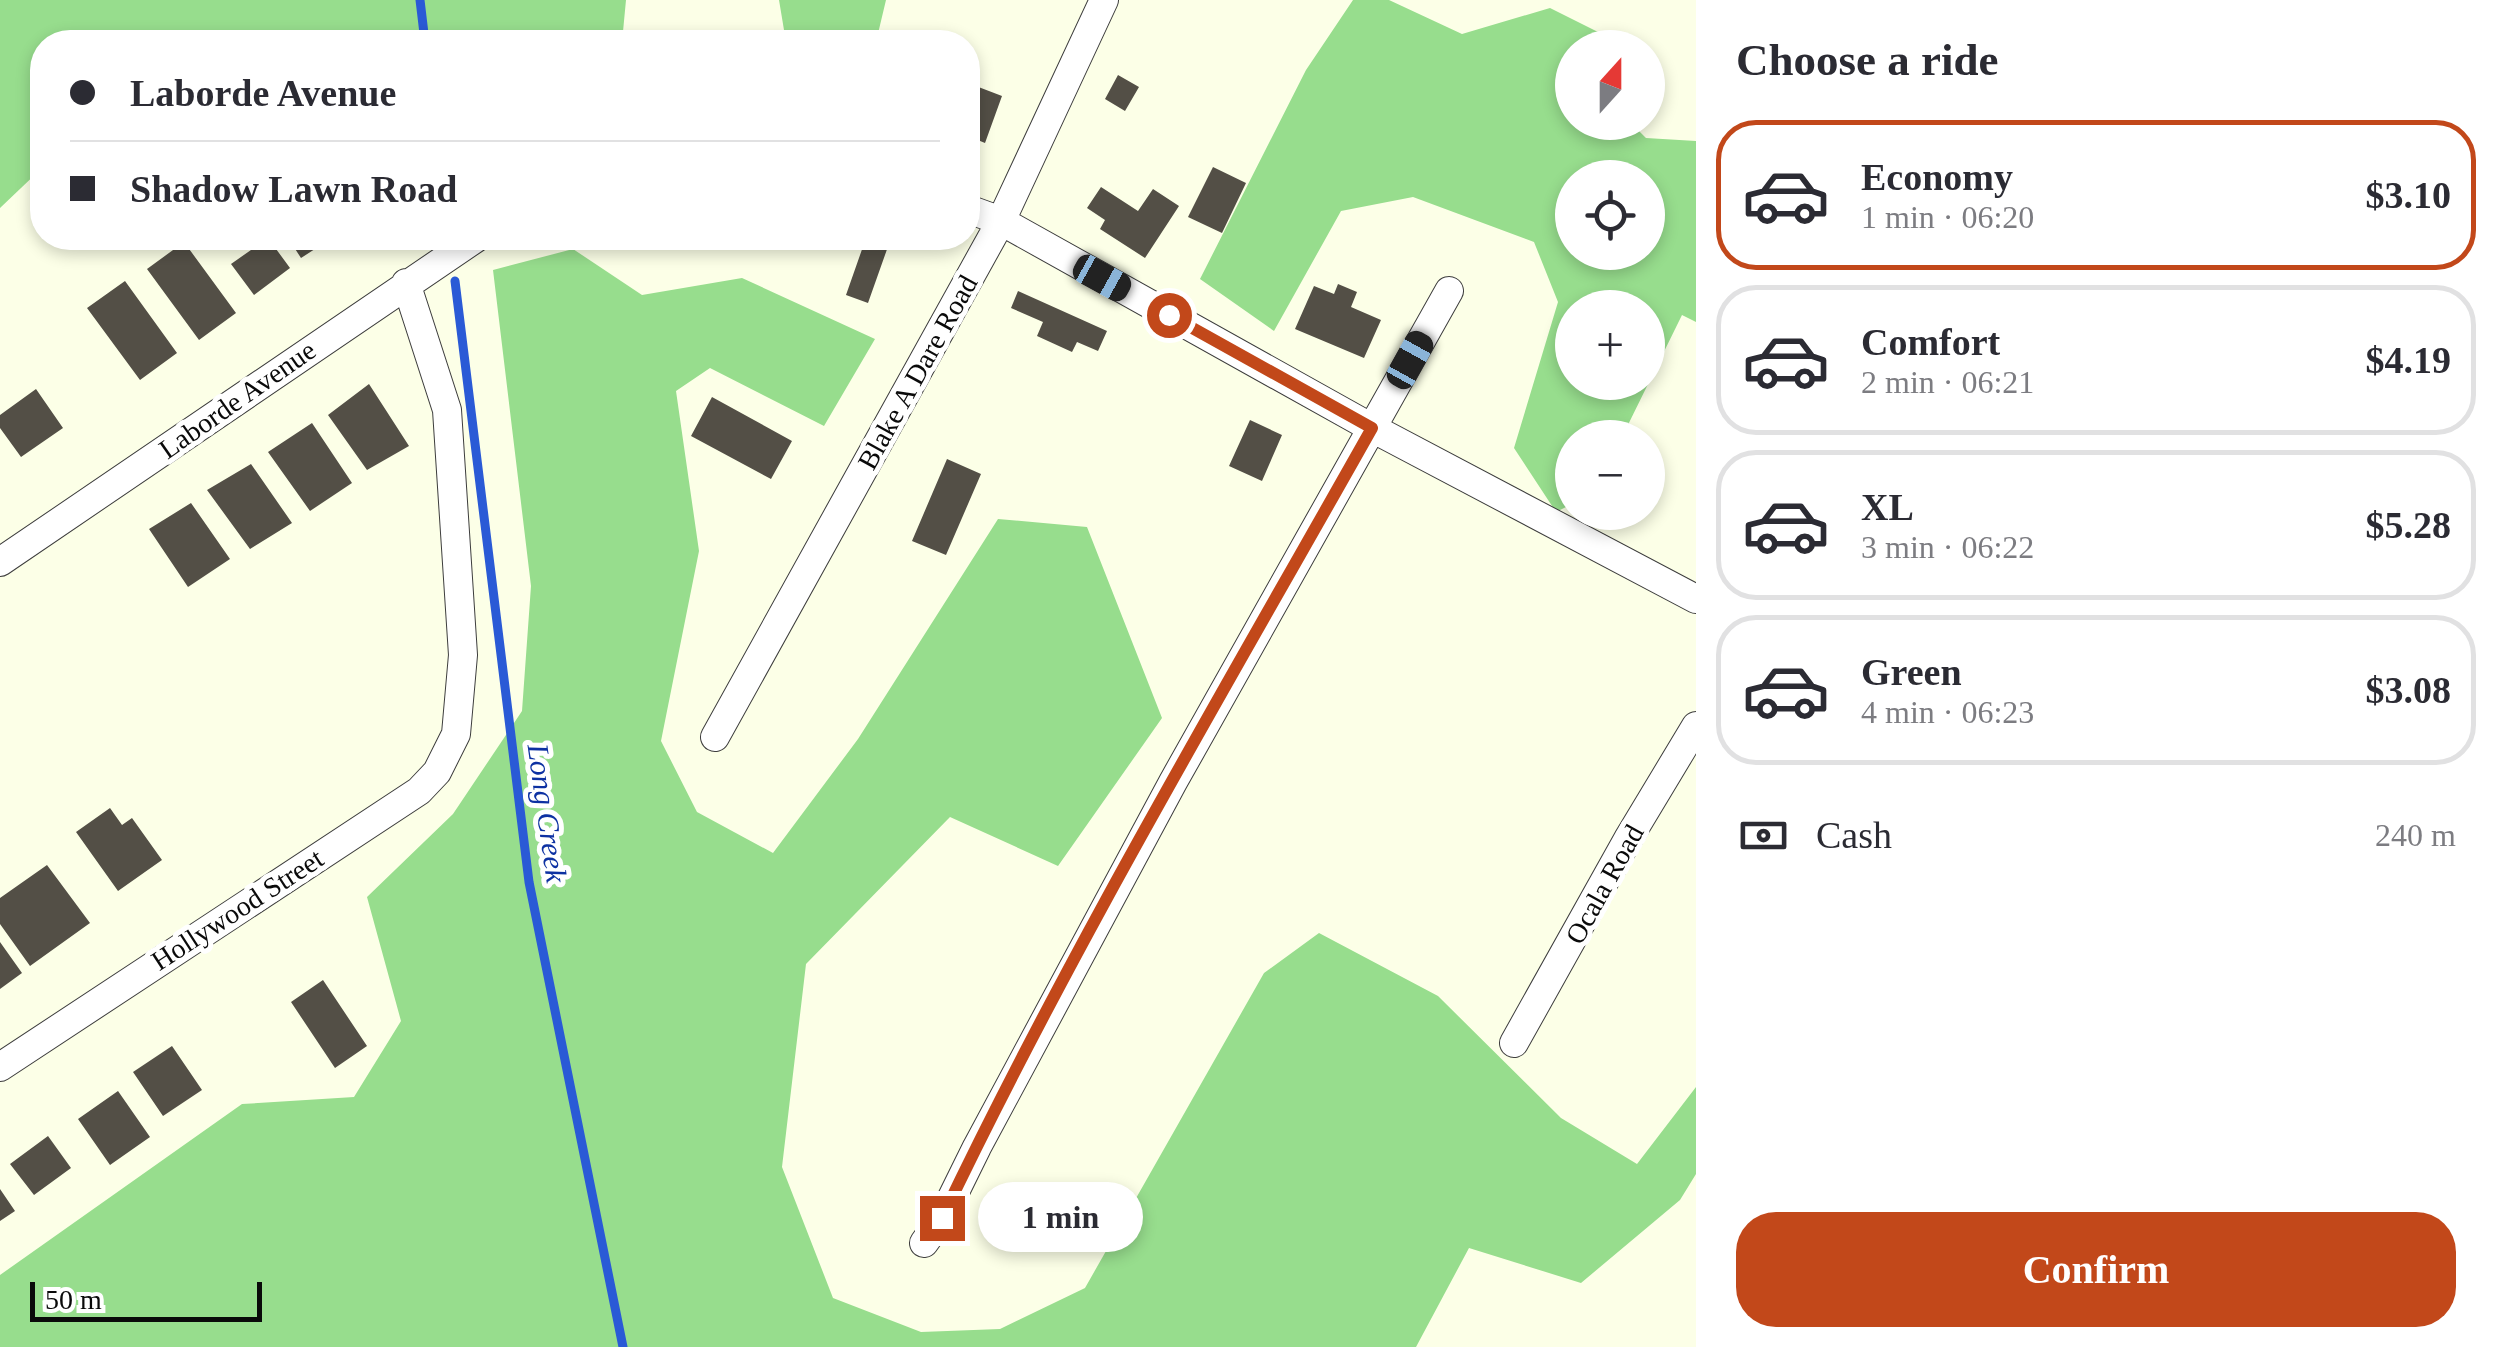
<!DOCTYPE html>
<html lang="en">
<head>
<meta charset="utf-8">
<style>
	:root { --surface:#fff; --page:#f7f7f7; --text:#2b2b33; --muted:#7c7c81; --line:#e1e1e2; --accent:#c2481a }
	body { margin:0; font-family:"Times New Roman",serif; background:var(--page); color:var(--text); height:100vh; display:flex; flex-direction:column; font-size:38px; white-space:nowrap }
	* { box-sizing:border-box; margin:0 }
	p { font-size:32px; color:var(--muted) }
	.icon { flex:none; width:55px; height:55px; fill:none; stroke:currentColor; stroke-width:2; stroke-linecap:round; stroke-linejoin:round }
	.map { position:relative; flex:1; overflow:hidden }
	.side { display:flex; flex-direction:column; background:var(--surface); width:800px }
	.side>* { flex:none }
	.banner { position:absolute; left:30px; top:30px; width:950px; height:220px; border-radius:40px; box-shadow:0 5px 15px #0003; display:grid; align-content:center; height:220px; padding:0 40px; background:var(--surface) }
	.needle { width:65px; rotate:21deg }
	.tools { position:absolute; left:1555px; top:30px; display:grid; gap:20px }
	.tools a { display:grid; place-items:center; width:110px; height:110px; border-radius:50%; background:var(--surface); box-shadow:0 5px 15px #0003; font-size:50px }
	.scale { position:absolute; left:30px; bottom:25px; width:232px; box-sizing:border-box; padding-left:10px; border:5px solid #0a0a0a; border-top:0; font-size:28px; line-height:35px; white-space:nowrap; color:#0a0a0a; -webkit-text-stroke:8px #fff; paint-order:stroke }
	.end { position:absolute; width:45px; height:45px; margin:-22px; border:12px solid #c2481a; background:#fff; box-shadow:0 0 0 5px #fff }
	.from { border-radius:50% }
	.bubble { position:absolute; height:70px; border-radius:35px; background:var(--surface); box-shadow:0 5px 15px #0003; font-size:32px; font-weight:700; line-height:70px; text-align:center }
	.car { position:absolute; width:30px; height:60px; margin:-30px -15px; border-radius:12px; box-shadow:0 0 8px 2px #0007; background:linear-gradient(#222 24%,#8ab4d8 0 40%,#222 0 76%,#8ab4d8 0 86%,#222 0) }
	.banner b { display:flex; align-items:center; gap:35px; height:95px; font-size:38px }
	.banner b+b { border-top:2px solid var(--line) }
	.banner i { width:25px; height:25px; background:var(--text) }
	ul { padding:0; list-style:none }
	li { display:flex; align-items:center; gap:30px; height:150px; margin:0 20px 15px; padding:0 20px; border:5px solid var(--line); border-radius:40px }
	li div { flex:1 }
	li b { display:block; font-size:38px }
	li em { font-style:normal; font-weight:700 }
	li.selected { border-color:var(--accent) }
	li>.icon { width:90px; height:90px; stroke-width:1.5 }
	h2 { padding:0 40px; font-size:45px; line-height:120px }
	.pay { display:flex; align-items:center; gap:25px; height:110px; padding:0 40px; font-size:38px }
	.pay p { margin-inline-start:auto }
	.button { display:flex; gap:20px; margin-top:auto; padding:20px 40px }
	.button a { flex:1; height:115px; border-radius:40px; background:var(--accent); color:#fff; font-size:40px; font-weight:700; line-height:115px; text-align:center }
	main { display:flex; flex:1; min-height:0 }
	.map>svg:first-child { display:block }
	.forest { fill:#97dd8d; fill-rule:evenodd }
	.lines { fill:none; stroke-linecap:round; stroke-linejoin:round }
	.stream { stroke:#2a5ad6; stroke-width:9 }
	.building { fill:#534f46 }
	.minor-casing { stroke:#3d3d3d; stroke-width:30 }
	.minor { stroke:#fff; stroke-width:28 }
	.route { stroke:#c2481a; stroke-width:12 }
	.labels { text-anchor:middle; stroke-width:10; stroke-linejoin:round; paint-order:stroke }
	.street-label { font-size:28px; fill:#0a0a0a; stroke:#fff }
	.water-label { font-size:30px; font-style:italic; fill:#0d31a2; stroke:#fff }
</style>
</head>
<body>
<main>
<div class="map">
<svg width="1696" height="1347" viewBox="0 0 1696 1347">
	<rect width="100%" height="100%" fill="#fcffe7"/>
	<!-- forest -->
	<path class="forest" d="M0,0H626L622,42H42V168L0,208Z
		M779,0H886L876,42H786Z
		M1353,0H1389L1462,34L1550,8L1614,40L1612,47L1572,48V122L1631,123L1646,138L1696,141V322L1682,315L1622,437L1572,438V504L1556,512L1514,448L1558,302L1534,242L1413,197L1341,211L1274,331L1200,279L1306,70ZM1572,178H1648V252H1572ZM1572,308H1648V382H1572Z
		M573,249L642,295L742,278L875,339L824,426L710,368L676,391L699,551L661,741L697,812L773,853L858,739L998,519L1087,527L1162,718L1058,866L950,817L806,964L782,1167L833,1298L921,1332L1000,1329L1085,1288L1264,973L1319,933L1438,996L1561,1118L1637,1164L1696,1087V1174L1680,1200L1581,1283L1469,1248L1416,1347H0V1275L242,1104L354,1097L401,1021L367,897L453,814L522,711L531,586L493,270Z"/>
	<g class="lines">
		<!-- stream -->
		<path class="stream" d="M420,0L425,42
			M455,281L529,882L623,1347"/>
	</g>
	<!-- building -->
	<path class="building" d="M1118,75L1139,87L1125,111L1105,99Z
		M968,83L1002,96L985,143L968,136Z
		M1213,167L1246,183L1222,233L1188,217Z
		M1101,187L1138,211L1153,189L1179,206L1145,258L1100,229L1105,220L1087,208Z
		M268,238L290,268L254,295L231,264Z
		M288,238H332L301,258Z
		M703,238H725L724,248L702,246Z
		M866,238H891L868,303L846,295Z
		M184,242L236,313L199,340L147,269Z
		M125,281L177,353L140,380L87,308Z
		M1338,284L1357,292L1351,307L1381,320L1364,358L1295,329L1314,286L1334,294Z
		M1018,291L1107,331L1098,351L1077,342L1072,352L1037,336L1043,322L1011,308Z
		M369,384L409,446L367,470L328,415Z
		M36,389L63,428L21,457L0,428V415Z
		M712,397L792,441L771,479L691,436Z
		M1250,420L1282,435L1262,481L1229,466Z
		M312,423L352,483L310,511L268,452Z
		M947,459L981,474L946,555L912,541Z
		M251,464L292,523L250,549L207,490Z
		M191,503L230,559L188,587L149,529Z
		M110,808L122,825L132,818L162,860L118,891L76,832Z
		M47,865L90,923L30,966L0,924V898Z
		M0,942L22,973L0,989Z
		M323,980L367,1046L335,1068L291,1002Z
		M172,1046L202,1090L163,1116L133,1072Z
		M118,1091L150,1137L110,1165L78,1119Z
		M48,1136L71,1168L34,1195L10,1164Z
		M0,1189L15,1211L0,1221Z"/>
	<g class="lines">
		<defs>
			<path id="minor" d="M968,209L1001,221L1372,428L1696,599
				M0,562L476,238
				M715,737L1001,221L1104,0
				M1514,1043L1628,839L1696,726
				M0,1067L419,791L437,772L456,734L463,655L447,410L406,283
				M924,1243L942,1218L977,1147L1173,782L1449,291"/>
		</defs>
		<!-- minor casing -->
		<use href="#minor" class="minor-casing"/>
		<!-- minor -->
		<use href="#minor" class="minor"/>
	</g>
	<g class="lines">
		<!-- route -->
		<path class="route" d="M942,1218C1071,948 1225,689 1372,428L1169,315"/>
	</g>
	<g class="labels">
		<!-- street labels -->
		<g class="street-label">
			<text transform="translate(917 372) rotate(-61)" y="10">Blake A Dare Road</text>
			<text transform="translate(237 399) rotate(-35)" y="10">Laborde Avenue</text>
			<text transform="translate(1604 884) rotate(-61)" y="10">Ocala Road</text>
			<text transform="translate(237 909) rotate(-33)" y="10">Hollywood Street</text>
		</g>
		<!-- water labels -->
		<g class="water-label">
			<text transform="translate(547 813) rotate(82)" y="10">Long Creek</text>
		</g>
	</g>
</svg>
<div class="tools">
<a><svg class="needle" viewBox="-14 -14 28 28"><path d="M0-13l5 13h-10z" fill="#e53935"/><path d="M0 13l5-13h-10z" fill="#7c7c81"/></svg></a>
<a><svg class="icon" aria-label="locate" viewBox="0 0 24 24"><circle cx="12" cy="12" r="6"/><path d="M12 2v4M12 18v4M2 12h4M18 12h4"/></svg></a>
<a>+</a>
<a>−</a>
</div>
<div class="scale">50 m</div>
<i class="end from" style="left:1169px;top:315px"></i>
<i class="end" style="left:942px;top:1218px"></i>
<div class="bubble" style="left:978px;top:1182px;width:165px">1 min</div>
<i class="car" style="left:1102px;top:278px;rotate:119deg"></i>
<i class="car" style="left:1410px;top:360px;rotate:29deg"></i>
<div class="banner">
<b><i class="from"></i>Laborde Avenue</b>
<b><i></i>Shadow Lawn Road</b>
</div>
</div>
<section class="side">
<h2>Choose a ride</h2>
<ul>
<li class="selected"><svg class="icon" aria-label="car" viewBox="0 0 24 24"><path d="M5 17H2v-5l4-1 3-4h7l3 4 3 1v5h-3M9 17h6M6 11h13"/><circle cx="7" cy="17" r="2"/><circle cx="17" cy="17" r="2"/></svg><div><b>Economy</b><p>1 min · 06:20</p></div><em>$3.10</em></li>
<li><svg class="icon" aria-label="car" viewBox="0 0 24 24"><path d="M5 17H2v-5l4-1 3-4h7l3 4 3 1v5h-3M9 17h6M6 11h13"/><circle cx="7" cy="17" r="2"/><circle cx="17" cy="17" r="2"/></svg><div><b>Comfort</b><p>2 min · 06:21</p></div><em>$4.19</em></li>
<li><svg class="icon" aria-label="car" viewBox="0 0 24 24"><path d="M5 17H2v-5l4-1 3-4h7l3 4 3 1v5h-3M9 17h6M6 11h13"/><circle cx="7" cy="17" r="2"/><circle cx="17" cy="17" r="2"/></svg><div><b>XL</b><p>3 min · 06:22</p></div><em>$5.28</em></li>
<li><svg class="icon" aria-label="car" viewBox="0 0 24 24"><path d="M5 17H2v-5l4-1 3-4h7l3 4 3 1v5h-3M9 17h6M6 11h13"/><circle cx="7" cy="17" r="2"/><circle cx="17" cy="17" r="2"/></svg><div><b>Green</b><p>4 min · 06:23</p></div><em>$3.08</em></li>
</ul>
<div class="pay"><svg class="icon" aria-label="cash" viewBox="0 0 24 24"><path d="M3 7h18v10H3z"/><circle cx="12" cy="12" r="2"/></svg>Cash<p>240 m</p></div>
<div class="button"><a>Confirm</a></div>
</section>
</main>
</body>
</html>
